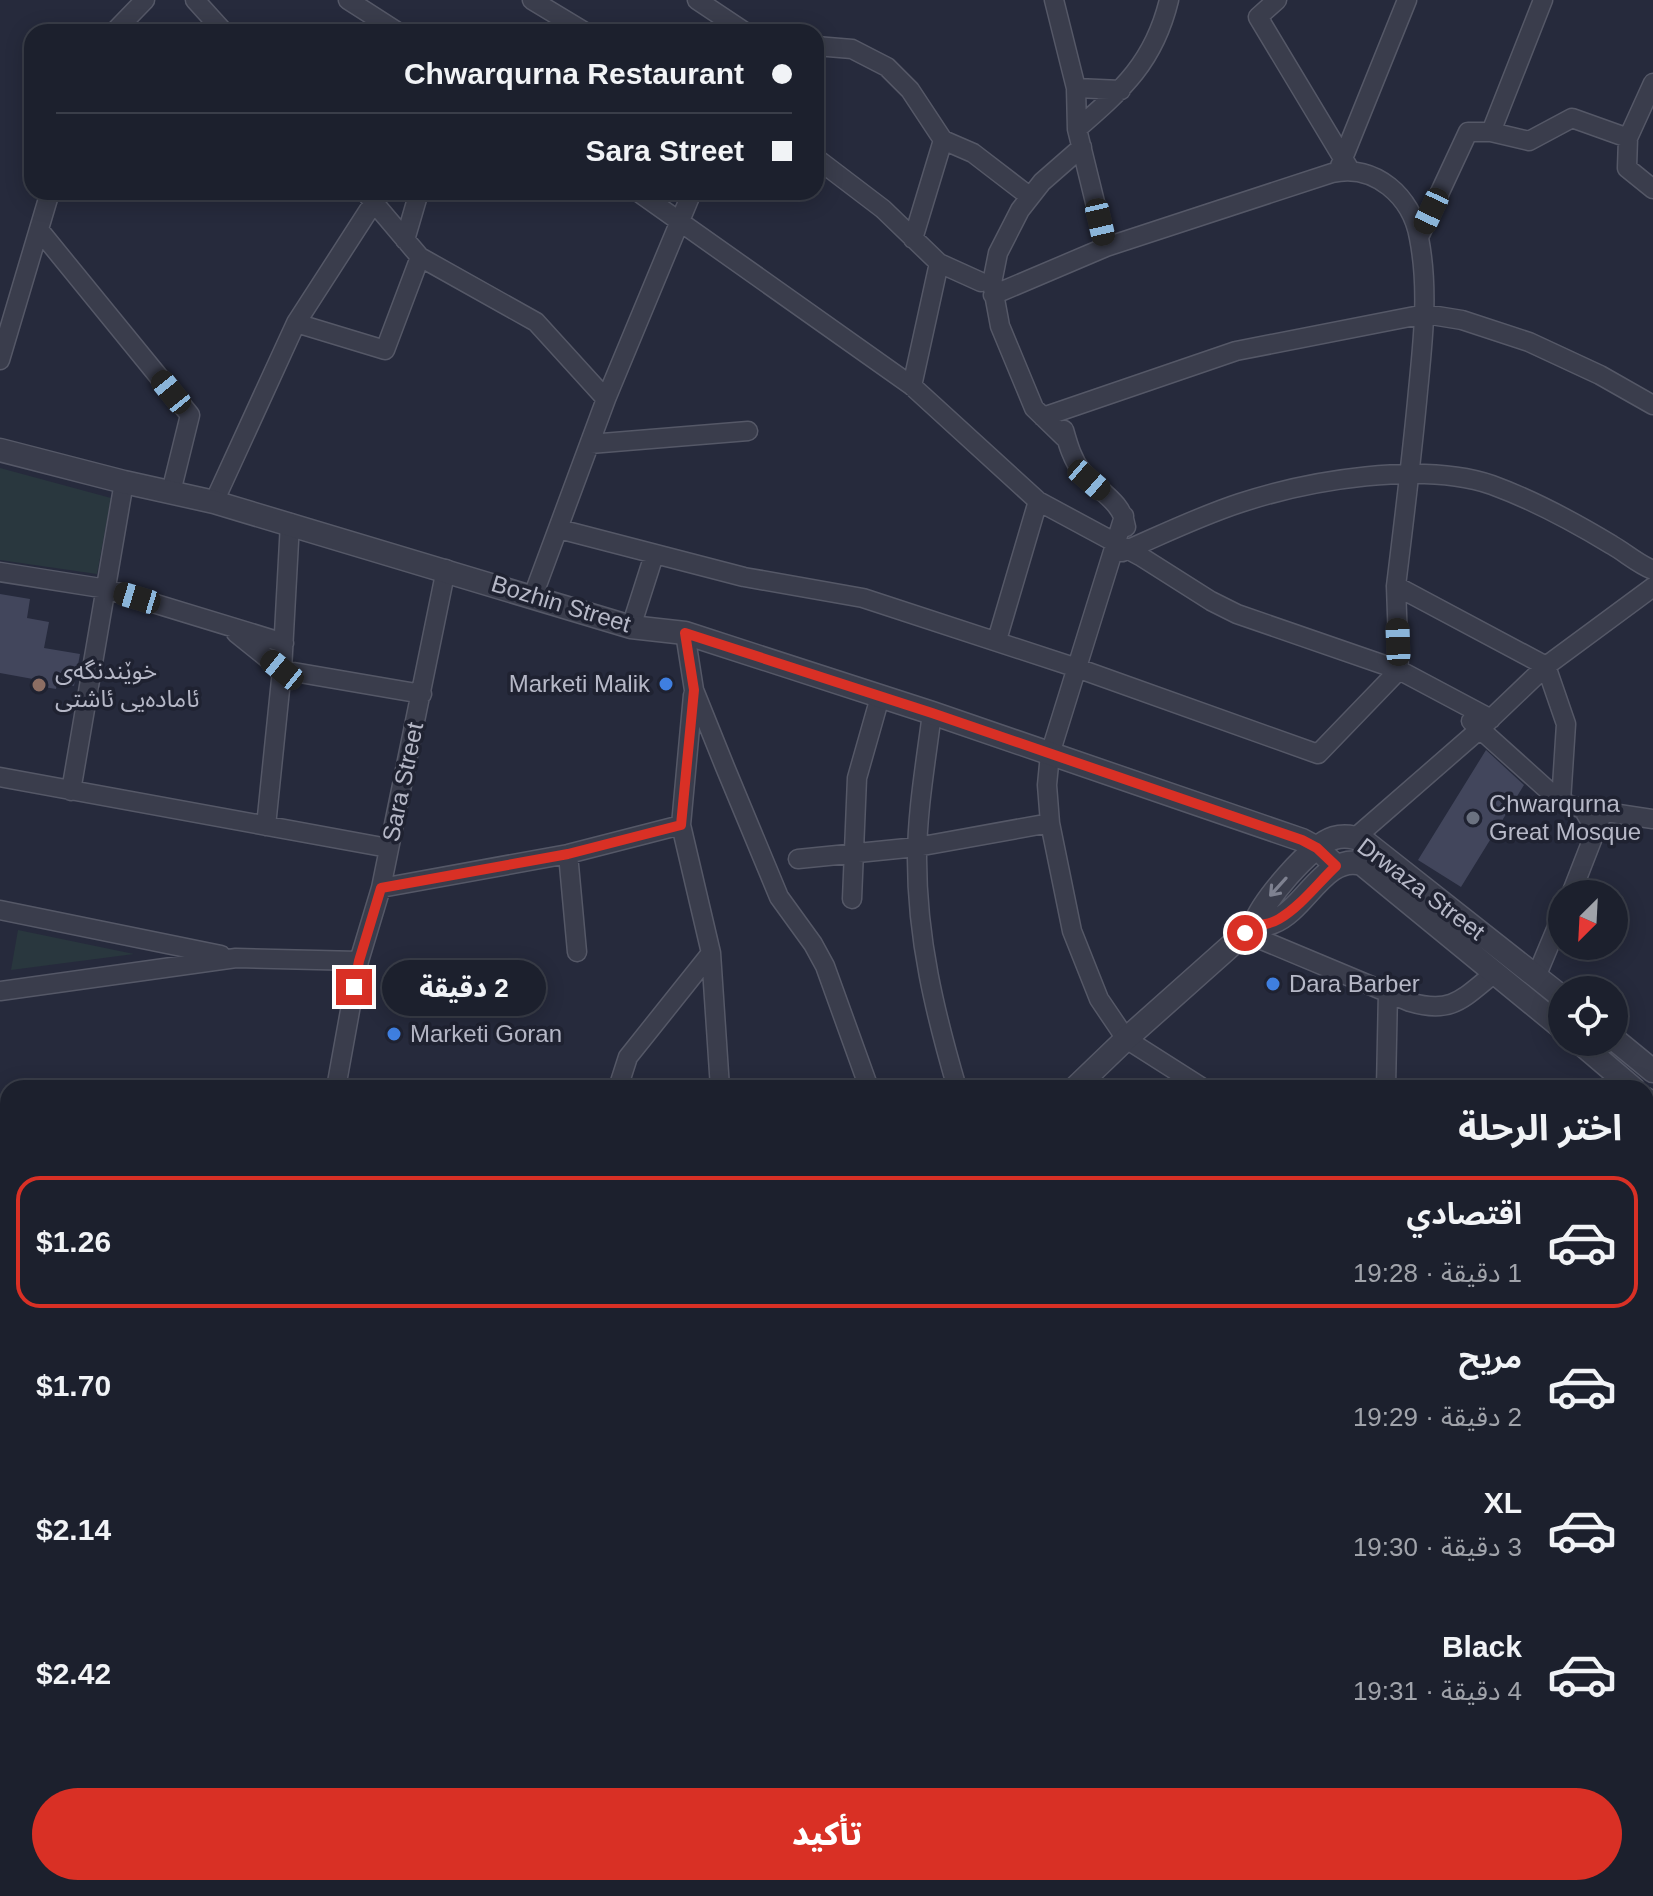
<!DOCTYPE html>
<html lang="ar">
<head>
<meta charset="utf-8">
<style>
	:root { --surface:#1c202d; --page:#252835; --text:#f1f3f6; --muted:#a0a3aa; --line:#3a3e49; --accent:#d93025 }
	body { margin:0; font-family:Helvetica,"Noto Sans Arabic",sans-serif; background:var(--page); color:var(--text); direction:rtl; height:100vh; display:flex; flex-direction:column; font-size:30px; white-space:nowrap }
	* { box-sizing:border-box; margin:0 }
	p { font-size:26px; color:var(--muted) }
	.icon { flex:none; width:44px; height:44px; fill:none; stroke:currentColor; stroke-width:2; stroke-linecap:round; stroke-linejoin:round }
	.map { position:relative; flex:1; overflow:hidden; direction:ltr }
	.side { position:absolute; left:0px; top:1080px; width:1654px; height:816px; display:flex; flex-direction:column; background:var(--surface); border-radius:24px 24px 0 0; box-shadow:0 4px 20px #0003,0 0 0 2px var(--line); direction:rtl }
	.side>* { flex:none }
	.banner { position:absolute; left:24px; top:24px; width:800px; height:176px; border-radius:24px; box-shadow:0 4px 20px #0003,0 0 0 2px var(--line); direction:rtl; display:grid; align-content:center; height:176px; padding:0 32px; background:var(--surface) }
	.needle { width:52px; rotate:204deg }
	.tools { position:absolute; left:1548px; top:880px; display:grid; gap:16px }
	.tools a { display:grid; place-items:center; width:80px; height:80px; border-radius:50%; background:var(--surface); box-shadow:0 4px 20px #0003,0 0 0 2px var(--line); font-size:40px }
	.end { position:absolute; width:36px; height:36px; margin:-18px; border:10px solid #d93025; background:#fff; box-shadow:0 0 0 4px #fff }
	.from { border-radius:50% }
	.bubble { position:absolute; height:56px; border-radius:28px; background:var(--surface); box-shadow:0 4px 20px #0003,0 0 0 2px var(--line); font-size:26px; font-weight:800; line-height:56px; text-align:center; direction:rtl }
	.car { position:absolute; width:24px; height:48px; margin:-24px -12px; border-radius:10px; box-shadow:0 0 6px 2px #0007; background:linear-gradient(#222 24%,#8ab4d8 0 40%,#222 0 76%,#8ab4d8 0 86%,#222 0) }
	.banner b { display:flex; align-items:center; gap:28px; height:76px; font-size:30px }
	.banner b+b { border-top:2px solid var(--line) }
	.banner i { width:20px; height:20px; background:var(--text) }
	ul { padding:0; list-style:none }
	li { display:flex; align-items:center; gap:24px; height:132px; margin:0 16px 12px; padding:0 16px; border:4px solid transparent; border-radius:24px }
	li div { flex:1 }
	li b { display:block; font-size:30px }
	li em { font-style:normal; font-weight:800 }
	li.selected { border-color:var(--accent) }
	li>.icon { width:72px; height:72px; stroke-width:1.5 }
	h2 { padding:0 32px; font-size:36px; line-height:96px }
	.action { display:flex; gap:16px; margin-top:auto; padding:16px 32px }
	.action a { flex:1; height:92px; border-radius:48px; background:var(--accent); color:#fff; font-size:32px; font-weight:800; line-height:92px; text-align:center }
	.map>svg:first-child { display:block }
	.green { fill:#29373e }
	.building { fill:#42465c }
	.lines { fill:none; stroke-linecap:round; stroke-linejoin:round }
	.minor-casing { stroke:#555867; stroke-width:21 }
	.tertiary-casing { stroke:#555867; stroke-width:25 }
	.minor { stroke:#3a3d4c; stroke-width:18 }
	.tertiary { stroke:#3a3d4c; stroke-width:22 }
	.oneway { stroke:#7e8190 }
	.route { stroke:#d93025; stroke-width:10 }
	.shop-dot { fill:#3f7fe0; stroke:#1f2231; stroke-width:3 }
	.education-dot { fill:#8d6e63; stroke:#1f2231; stroke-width:3 }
	.worship-dot { fill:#6b7280; stroke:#1f2231; stroke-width:3 }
	.labels { text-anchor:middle; stroke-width:7; stroke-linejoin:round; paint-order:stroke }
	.street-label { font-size:24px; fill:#b6b8c7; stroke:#1f2231 }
	.poi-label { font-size:24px; fill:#b6b8c7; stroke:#1f2231; text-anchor:start }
</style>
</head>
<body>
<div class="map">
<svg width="1653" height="1896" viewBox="0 0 1653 1896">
	<rect width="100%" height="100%" fill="#262a3c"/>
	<!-- green -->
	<path class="green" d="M0,468L111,498L97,574L0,560Z
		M18,930L134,954L11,970Z"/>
	<!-- building -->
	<path class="building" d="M0,594L30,599L27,618L49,622L44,648L80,654L74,686L57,683L56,689L32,685L33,679L0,673Z
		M1486,750L1524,785L1461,887L1418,860Z"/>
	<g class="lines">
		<defs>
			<path id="minor" d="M195,0L224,32
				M348,0L398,32
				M532,0L585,32
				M697,0L745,32
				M1054,0L1076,88L1077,129L1106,247
				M1277,0L1258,17L1350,170
				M1543,0L1491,132L1529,141L1572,118L1628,138L1627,168L1653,189
				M114,32L145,0
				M816,46L852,49L887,67L910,90L943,140L973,153L1029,196
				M1076,88L1121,90
				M1077,129C1123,89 1154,62 1169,0
				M1628,138L1653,83
				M816,158L883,209L939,263L981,282
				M1340,166L1407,0
				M365,192L420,257L536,322L606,399
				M638,192L912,386L1038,501L1140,556L1211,601L1237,614L1399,670L1491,719
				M40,231L190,415L171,492
				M1419,237L1468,132H1491
				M913,239L943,140
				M405,240L419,192
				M993,295L1106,247L1332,173C1375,163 1412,197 1419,238C1429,289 1423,340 1418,391C1412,456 1404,521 1396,586L1546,666L1566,724L1561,802L1583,809L1597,833
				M296,323L385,350L420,257
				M0,360L50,192
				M912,386L939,263
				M1043,417L1236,351L1425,314L1462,320L1529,342L1600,375L1653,405
				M1064,430C1068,444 1072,459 1082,472C1097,491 1122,500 1126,527
				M1067,440L1034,408L1000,326L992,283L998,253L1020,210L1042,182L1082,147
				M590,444L748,431
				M214,502L296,323L374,202
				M1124,516L1050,754L1047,785L1050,823L1072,931L1099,999L1126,1039L1203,1088
				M559,529L744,577L863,598L1077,668L1318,754L1399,670L1396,586
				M1122,552C1161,535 1200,516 1240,503C1310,480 1422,461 1492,485C1533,500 1574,522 1612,545C1626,553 1638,564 1653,570
				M0,572L107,589L284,643
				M533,596L606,399L692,192
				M631,627L654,555
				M236,633L282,670L422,694
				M685,633L694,690L725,767L779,897L813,944L825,966L869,1088
				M997,640L1038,501
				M693,695L681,825L711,953L720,1088
				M932,713C926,761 917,811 917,859C917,939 935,1013 957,1088
				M1471,721L1561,802
				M0,777L388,848
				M71,791L124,482
				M1592,810L1653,819
				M266,826L282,670L290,523
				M1356,837L1480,729L1546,666L1653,587
				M568,854L577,952
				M798,859L917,847L1050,823
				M381,888L568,854L681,825
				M1571,894L1603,812
				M852,899L857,778L880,697
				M0,910L221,955
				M1245,933L1410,1002C1453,1015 1464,997 1496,972
				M1536,977L1562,915
				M0,991L236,958L359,961
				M336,1088L359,961L381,888L446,569
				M618,1088L628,1057L711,953
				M1386,1088L1388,991
				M1608,1088L1620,1077
				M1646,1231L1653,1227
				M0,1324L8,1325
				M1646,1427L1653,1421
				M1646,1588L1653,1593
				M0,1696L8,1697
				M1646,1696L1653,1697
				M1646,1809L1653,1813
				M0,1811L8,1812
				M290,1888L309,1896
				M389,1888L405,1894L408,1888
				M505,1888L518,1896
				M1020,1888L1040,1896
				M1422,1888L1460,1896
				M1510,1888L1542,1896
				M2,1896L8,1857
				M150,1896L152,1888
				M566,1896L569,1888
				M792,1896L794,1888
				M994,1896L998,1888
				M1159,1896L1162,1888
				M1264,1896L1266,1888
				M1363,1896L1365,1888"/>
			<path id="tertiary" d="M0,450L124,482L214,502L631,627L685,633L932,713L1302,840L1317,848L1336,866
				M1254,925C1260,925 1267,925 1273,922C1305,910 1325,853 1362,864L1562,1028
				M1614,1039L1653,1071
				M1579,1042L1633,1088
				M1075,1088L1126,1039L1254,925C1263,901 1309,846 1334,838C1344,835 1355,837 1364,841L1562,997
				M1646,1099L1653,1105
				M708,1896L711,1888"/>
		</defs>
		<!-- minor casing -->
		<use href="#minor" class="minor-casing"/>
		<!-- tertiary casing -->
		<use href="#tertiary" class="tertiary-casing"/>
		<!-- minor -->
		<use href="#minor" class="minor"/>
		<!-- tertiary -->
		<use href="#tertiary" class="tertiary"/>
	</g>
	<!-- one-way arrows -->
	<defs><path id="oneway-shaft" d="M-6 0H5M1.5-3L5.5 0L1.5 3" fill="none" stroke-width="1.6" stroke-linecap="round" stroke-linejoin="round" transform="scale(2)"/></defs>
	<use class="oneway" href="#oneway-shaft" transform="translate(1278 887) rotate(132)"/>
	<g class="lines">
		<!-- route -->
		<path class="route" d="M354,987L359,961L381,888L568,854L681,825L694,690L685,633L932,713L1302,840L1317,848L1336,866C1318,883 1301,906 1279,919C1266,927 1257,922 1245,933"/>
	</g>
	<!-- markers -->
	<g class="shop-dot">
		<circle cx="666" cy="684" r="8"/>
		<circle cx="1273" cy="984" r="8"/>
		<circle cx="394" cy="1034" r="8"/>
	</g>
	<circle class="education-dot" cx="39" cy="685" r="8"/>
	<circle class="worship-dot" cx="1473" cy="818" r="8"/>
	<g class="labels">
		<!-- street labels -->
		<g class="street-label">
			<text transform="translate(561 604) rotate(17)" y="8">Bozhin Street</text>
			<text transform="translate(403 782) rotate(-78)" y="8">Sara Street</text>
			<text transform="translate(1421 889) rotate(37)" y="8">Drwaza Street</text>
		</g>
		<!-- poi labels -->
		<g class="poi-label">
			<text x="55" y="679">خوێندنگەی<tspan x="55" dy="28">ئامادەیی ئاشتی</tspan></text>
			<text x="650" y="692" text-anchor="end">Marketi Malik</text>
			<text x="1489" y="812">Chwarqurna<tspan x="1489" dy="28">Great Mosque</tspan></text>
			<text x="1289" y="992">Dara Barber</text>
			<text x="410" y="1042">Marketi Goran</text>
		</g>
	</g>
</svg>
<div class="tools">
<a><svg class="needle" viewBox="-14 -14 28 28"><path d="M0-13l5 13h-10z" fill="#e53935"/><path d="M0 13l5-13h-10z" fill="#a0a3aa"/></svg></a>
<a><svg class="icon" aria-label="locate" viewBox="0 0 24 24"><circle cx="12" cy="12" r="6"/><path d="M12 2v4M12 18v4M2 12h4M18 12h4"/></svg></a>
</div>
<i class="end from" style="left:1245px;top:933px"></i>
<i class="end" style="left:354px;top:987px"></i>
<div class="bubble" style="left:382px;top:960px;width:164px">2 دقيقة</div>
<i class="car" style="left:1431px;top:211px;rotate:205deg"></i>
<i class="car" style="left:1100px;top:222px;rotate:167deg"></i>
<i class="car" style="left:171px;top:392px;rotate:321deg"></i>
<i class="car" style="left:1089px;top:480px;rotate:131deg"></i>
<i class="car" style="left:137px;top:598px;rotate:287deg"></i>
<i class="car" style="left:1398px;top:642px;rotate:358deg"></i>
<i class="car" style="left:282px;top:670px;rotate:309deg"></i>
<div class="banner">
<b><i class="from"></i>Chwarqurna Restaurant</b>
<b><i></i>Sara Street</b>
</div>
<section class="side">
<h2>اختر الرحلة</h2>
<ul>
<li class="selected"><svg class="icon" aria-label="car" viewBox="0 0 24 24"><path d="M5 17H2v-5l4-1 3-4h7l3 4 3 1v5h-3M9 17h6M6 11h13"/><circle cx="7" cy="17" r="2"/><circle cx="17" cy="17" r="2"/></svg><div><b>اقتصادي</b><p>1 دقيقة · 19:28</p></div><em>$1.26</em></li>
<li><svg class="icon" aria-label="car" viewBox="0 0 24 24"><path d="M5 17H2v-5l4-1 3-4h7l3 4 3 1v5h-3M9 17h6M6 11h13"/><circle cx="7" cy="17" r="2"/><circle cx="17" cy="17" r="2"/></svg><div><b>مريح</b><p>2 دقيقة · 19:29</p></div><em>$1.70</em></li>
<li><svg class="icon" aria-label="car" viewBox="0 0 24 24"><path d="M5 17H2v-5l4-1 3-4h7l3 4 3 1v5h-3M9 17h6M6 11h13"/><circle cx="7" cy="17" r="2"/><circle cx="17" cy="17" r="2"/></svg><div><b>XL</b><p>3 دقيقة · 19:30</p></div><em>$2.14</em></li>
<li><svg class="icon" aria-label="car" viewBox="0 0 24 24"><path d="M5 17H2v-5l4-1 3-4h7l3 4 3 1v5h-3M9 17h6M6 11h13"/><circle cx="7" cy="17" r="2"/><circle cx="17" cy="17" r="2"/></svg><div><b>Black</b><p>4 دقيقة · 19:31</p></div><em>$2.42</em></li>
</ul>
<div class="action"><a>تأكيد</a></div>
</section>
</div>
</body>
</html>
